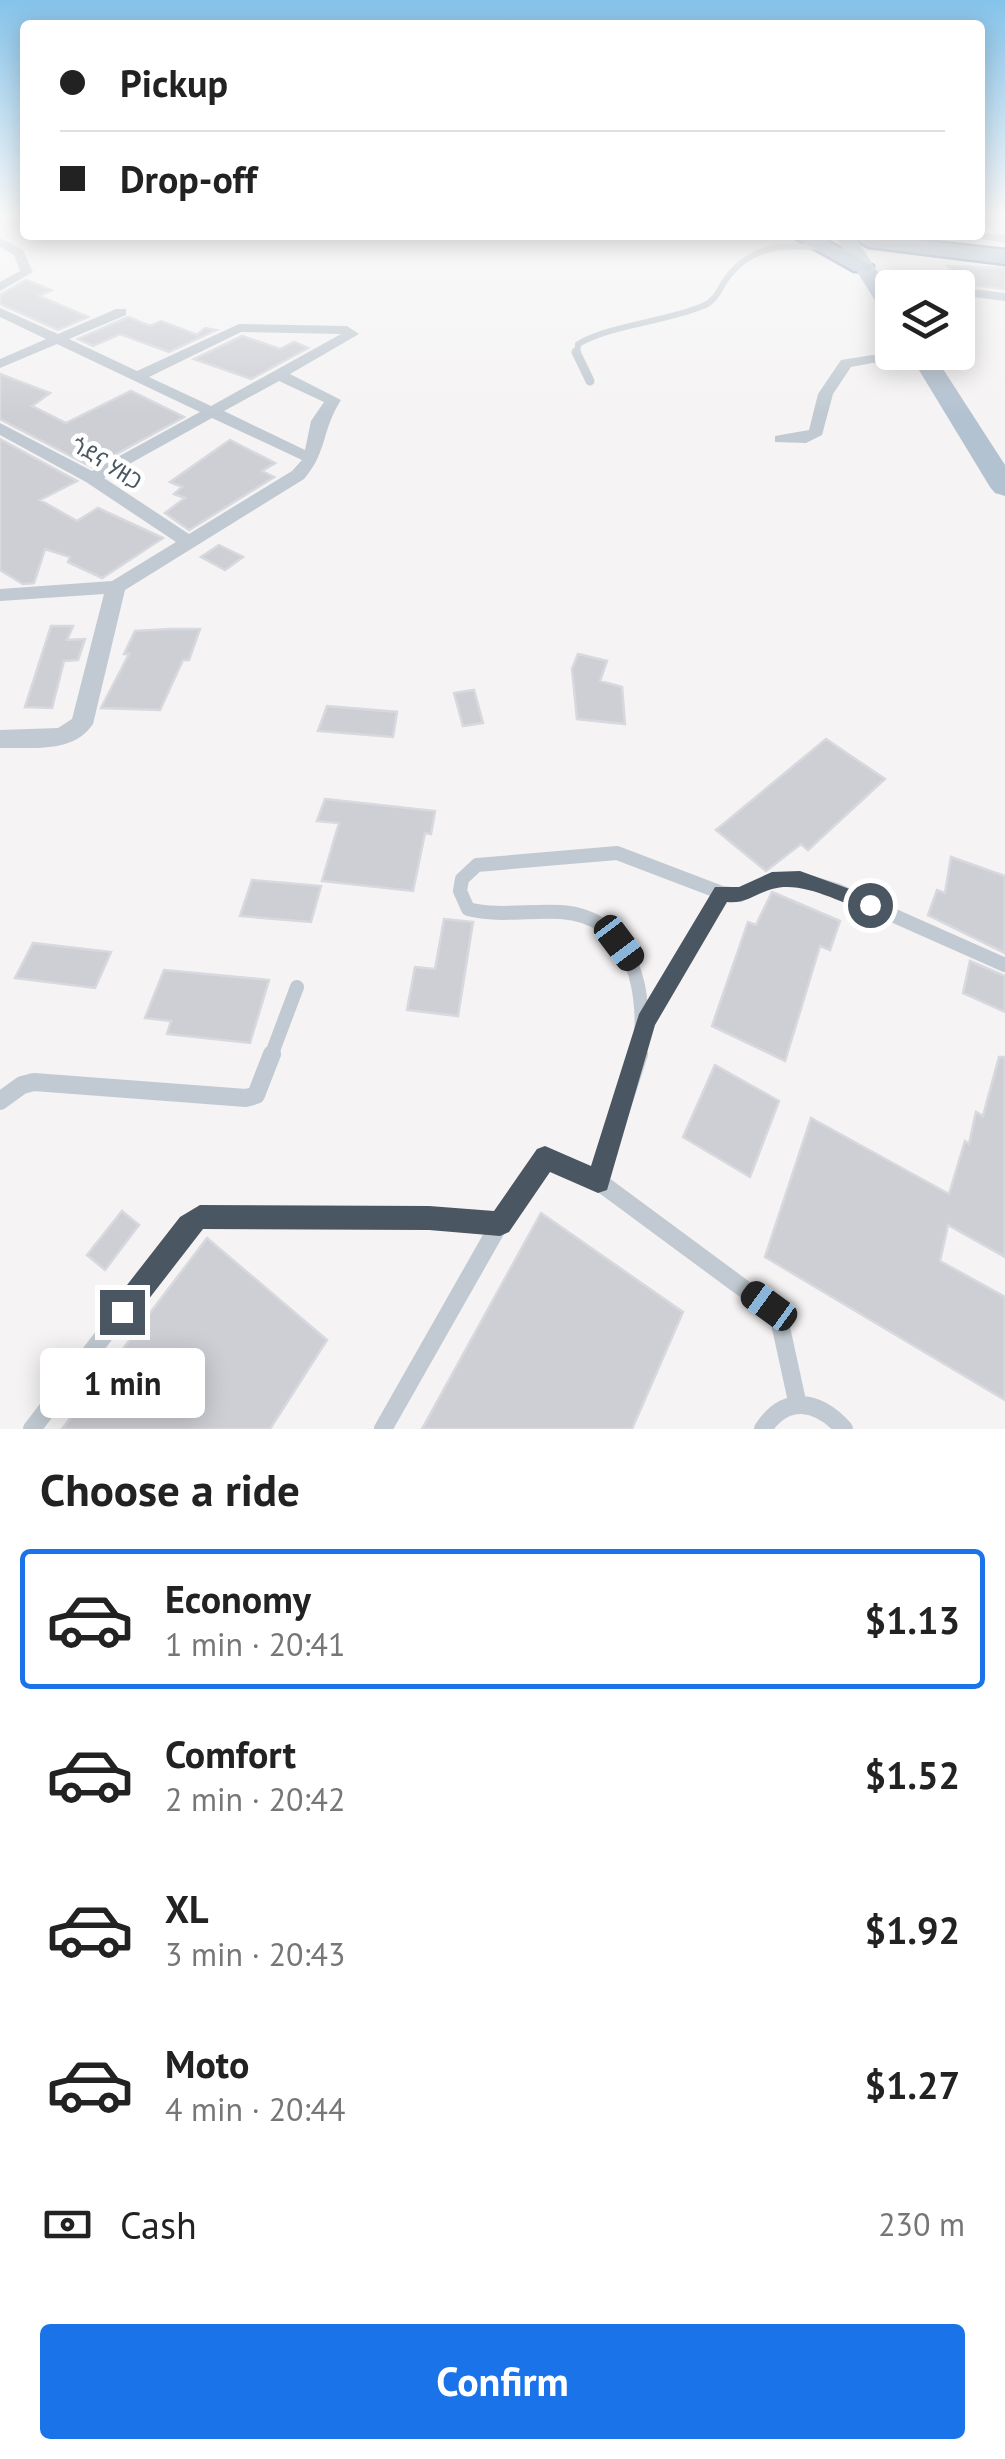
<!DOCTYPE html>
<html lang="en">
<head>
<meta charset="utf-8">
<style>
	:root { --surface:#fff; --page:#f6f6f6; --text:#222; --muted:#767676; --line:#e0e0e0; --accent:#1a73e8 }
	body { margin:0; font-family:"PT Sans","Noto Sans Ethiopic",sans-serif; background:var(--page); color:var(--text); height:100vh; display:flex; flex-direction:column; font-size:38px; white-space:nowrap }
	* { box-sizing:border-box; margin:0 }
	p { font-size:32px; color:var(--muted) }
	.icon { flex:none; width:55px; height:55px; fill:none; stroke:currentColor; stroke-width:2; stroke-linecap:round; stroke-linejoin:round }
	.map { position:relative; height:1429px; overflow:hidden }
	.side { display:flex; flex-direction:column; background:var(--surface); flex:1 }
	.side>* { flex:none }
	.top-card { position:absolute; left:20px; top:20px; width:965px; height:220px; border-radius:10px; box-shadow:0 5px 25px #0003; display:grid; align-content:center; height:220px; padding:0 40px; background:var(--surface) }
	.controls { position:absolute; left:875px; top:270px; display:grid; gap:20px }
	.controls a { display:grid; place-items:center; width:100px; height:100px; border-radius:10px; background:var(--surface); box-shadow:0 5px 25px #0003; font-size:50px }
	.end { position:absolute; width:45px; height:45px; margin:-22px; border:12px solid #4a5661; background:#fff; box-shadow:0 0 0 5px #fff }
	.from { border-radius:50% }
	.bubble { position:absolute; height:70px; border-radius:10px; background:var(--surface); box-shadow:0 5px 25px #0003; font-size:32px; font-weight:700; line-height:70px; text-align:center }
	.car { position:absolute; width:30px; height:60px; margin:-30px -15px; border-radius:12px; box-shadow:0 0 8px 2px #0007; background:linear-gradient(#222 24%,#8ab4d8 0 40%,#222 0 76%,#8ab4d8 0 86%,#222 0) }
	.top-card b { display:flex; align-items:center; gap:35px; height:95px; font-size:38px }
	.top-card b+b { border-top:2px solid var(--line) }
	.top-card i { width:25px; height:25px; background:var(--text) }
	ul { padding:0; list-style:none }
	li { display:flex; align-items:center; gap:30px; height:140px; margin:0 20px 15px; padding:0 20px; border:5px solid transparent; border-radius:10px }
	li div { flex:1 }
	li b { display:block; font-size:38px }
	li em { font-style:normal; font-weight:700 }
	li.current { border-color:var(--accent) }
	li>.icon { width:90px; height:90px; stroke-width:1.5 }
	h2 { padding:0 40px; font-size:45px; line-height:120px }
	.pay { display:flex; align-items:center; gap:25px; height:110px; padding:0 40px; font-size:38px }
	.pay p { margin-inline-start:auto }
	.primary-button { display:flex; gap:20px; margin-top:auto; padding:20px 40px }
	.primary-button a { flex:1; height:115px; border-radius:10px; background:var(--accent); color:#fff; font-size:40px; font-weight:700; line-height:115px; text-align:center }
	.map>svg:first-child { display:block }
	.building { fill:#cdcfd5; stroke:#d7d9de; stroke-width:2.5 }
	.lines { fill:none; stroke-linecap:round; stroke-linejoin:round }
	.trunk-casing { stroke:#7690ad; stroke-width:5 }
	.service-far3 { stroke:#c1cad2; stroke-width:6 }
	.service-far2 { stroke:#c1cad2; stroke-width:9 }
	.service-far1 { stroke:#c1cad2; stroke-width:14 }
	.service { stroke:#c1cad2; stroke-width:18 }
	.minor { fill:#c1cad2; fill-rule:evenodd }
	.primary { fill:#b3c2d1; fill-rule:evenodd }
	.trunk { fill:#9fb4c9; fill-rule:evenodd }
	.route { fill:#4a5661 }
	.labels { text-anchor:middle; stroke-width:9; stroke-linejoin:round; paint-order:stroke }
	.far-street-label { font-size:22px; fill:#4a5661; stroke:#fff }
</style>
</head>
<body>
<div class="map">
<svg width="1005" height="1429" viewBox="0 0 1005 1429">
	<rect width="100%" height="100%" fill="#f5f3f3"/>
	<!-- building -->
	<path class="building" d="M948,266L1005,268V289L961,284Z
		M26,280L52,290L39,296L88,317L58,330L0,304V295Z
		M128,317L150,326L161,321L197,335L205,328L216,330L169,352L120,334L93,346L78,339Z
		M242,336L280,349L294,342L308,348L251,379L194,359Z
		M0,374L50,393L32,406L66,423L131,391L184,417L92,467L0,419Z
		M0,439L77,481L40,500L77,521L98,508L163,538L102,578L68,562L70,557L45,549L34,583L23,584L0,570Z
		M230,440L275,463L262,471L274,477L189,530L165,513L185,498L174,494L182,487L170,482Z
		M219,545L243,557L225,570L201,557Z
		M51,626H73L67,640L85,639L78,660L64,661L52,708L25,707Z
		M171,629H200L189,660H183L160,710L101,708L129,654H124L135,631Z
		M578,654L607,661L600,681L622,687L625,724L577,719L572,669Z
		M474,690L483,723L463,726L454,693Z
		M327,706L397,712L393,737L318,731Z
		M826,739L885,779L808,850L801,844L766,871L716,830Z
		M325,799L435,811L431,834L425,833L413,891L322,881L339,823L317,821Z
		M951,857L1005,876V953L928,915L937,890L945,893Z
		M252,880L321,886L311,922L240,916Z
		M772,892L840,921L830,950L820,946L785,1061L712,1026L748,922L756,925Z
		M444,919L473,922L458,1016L407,1010L415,967L435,969Z
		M33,943L111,952L95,988L15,978Z
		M970,961L1005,976V1012L963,993Z
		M164,970L269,980L250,1043L167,1034L171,1021L145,1018Z
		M999,1057H1005V1257L948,1225L940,1261L1005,1297V1400L765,1257L811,1118L949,1194L965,1141L969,1144L976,1112L983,1116Z
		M715,1065L779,1101L750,1177L683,1137Z
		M122,1211L139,1225L105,1270L87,1255Z
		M541,1213L683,1312L632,1429H422Z
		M207,1238L327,1340L270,1429H62Z"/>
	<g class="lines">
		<defs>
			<path id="trunk" d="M790,235H816L873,266L870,271H854Z
				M872,235L1005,250V264L869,247L858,241Z"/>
		</defs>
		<!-- trunk casing -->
		<use href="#trunk" class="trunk-casing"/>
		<!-- service-far3 -->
		<path class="service-far3" d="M577,355L578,344C611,325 664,322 703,306C716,301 719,289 727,278C752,244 785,245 824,247"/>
		<!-- service-far2 -->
		<path class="service-far2" d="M576,352L590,381"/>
		<!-- service-far1 -->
		<path class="service-far1" d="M646,1021L722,893
			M271,1056L297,987
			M639,1056C648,997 636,917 561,912C529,910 499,917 468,909L460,891L462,879L477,865L617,853L722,893L740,895L772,880L799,879L836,890L1005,965"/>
		<!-- service -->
		<path class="service" d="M0,1101L22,1085L34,1082L246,1098L256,1095L272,1054
			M598,1181L639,1054
			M32,1429L189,1225L200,1217L429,1218L500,1223L545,1158L598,1181L778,1314L797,1401
			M383,1429L500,1223
			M763,1429C786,1394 818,1400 844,1429"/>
		<!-- minor -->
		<path class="minor" d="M980,233L1005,235V243L957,235Z
			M0,238L23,250L33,272L0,291V282L20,271L14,255L0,247Z
			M896,280L934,288L891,287L890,284Z
			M958,287L1005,293V301L958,295Z
			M0,308L58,334L116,309H126V315L69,339L137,371L239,324L347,326L359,334L290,374L341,400C321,431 328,451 304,479L125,590L93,724C73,754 32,747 0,748V730L58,728L72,719L104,594L0,601V589L112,581L176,542L86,482L0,435V423L92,471L200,412L57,344L0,368V359L46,339L0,317ZM241,332L341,334L211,406L149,377ZM279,381L324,402L311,421L305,450L224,411ZM212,418L302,460L292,471L189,534L104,478Z
			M872,355L927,360L934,364L927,368L872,363L851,367L833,394L822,435L806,443L775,442V436L809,430L818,394L841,360Z"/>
		<!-- primary -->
		<path class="primary" d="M848,235L855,237L892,294V317L884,315L838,241Z
			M908,352H932L1005,465V496L995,493L990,487Z"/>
		<!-- trunk -->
		<use href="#trunk" class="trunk"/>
	</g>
	<!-- sky -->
	<linearGradient id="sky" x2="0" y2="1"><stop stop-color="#85c3ea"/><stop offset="0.52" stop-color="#fafafa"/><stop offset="1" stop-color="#fafafa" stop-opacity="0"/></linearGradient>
	<rect width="1005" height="413" fill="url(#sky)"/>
	<!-- route -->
	<path class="route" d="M800,871L877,899L879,905L870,913C841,903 803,880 772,889C755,894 746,904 727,902L655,1025L607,1190L598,1193L550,1172L509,1232L500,1236L429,1230L203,1229L131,1322L122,1325L113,1322L109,1312L113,1303L180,1217L200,1205L429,1206L494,1211L537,1149L545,1146L591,1166L639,1014L715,887H739L772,872Z"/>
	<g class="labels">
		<!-- far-street labels -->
		<g class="far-street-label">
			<text transform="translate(107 463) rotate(32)" y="8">ጎደና ሃዘጋ</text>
		</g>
	</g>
</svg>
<div class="controls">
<a><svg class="icon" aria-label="layers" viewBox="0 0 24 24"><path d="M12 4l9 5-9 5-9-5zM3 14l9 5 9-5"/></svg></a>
</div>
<i class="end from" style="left:870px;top:905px"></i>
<i class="end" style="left:122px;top:1312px"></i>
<div class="bubble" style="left:40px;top:1348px;width:165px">1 min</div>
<i class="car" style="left:619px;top:943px;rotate:143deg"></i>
<i class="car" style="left:769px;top:1306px;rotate:306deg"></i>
<div class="top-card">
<b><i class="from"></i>Pickup</b>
<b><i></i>Drop-off</b>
</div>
</div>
<section class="side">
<h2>Choose a ride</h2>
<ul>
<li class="current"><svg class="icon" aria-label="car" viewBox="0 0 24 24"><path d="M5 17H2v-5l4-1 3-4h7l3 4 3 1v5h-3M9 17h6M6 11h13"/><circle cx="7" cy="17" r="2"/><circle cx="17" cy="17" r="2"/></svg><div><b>Economy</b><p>1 min · 20:41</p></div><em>$1.13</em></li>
<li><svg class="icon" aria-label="car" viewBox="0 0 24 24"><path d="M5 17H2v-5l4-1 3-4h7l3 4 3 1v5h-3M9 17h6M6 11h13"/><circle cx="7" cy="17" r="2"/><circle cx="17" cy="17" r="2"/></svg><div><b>Comfort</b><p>2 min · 20:42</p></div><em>$1.52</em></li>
<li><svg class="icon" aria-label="car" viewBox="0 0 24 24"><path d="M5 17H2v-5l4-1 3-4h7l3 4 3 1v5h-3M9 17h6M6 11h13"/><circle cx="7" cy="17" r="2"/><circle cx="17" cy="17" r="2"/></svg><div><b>XL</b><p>3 min · 20:43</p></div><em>$1.92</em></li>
<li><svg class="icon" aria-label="car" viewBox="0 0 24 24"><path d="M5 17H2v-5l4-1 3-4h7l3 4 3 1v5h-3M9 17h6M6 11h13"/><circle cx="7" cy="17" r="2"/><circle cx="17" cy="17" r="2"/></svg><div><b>Moto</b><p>4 min · 20:44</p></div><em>$1.27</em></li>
</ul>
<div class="pay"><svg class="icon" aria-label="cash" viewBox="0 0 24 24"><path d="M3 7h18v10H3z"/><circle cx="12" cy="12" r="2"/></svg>Cash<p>230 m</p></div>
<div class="primary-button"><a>Confirm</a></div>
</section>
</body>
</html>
